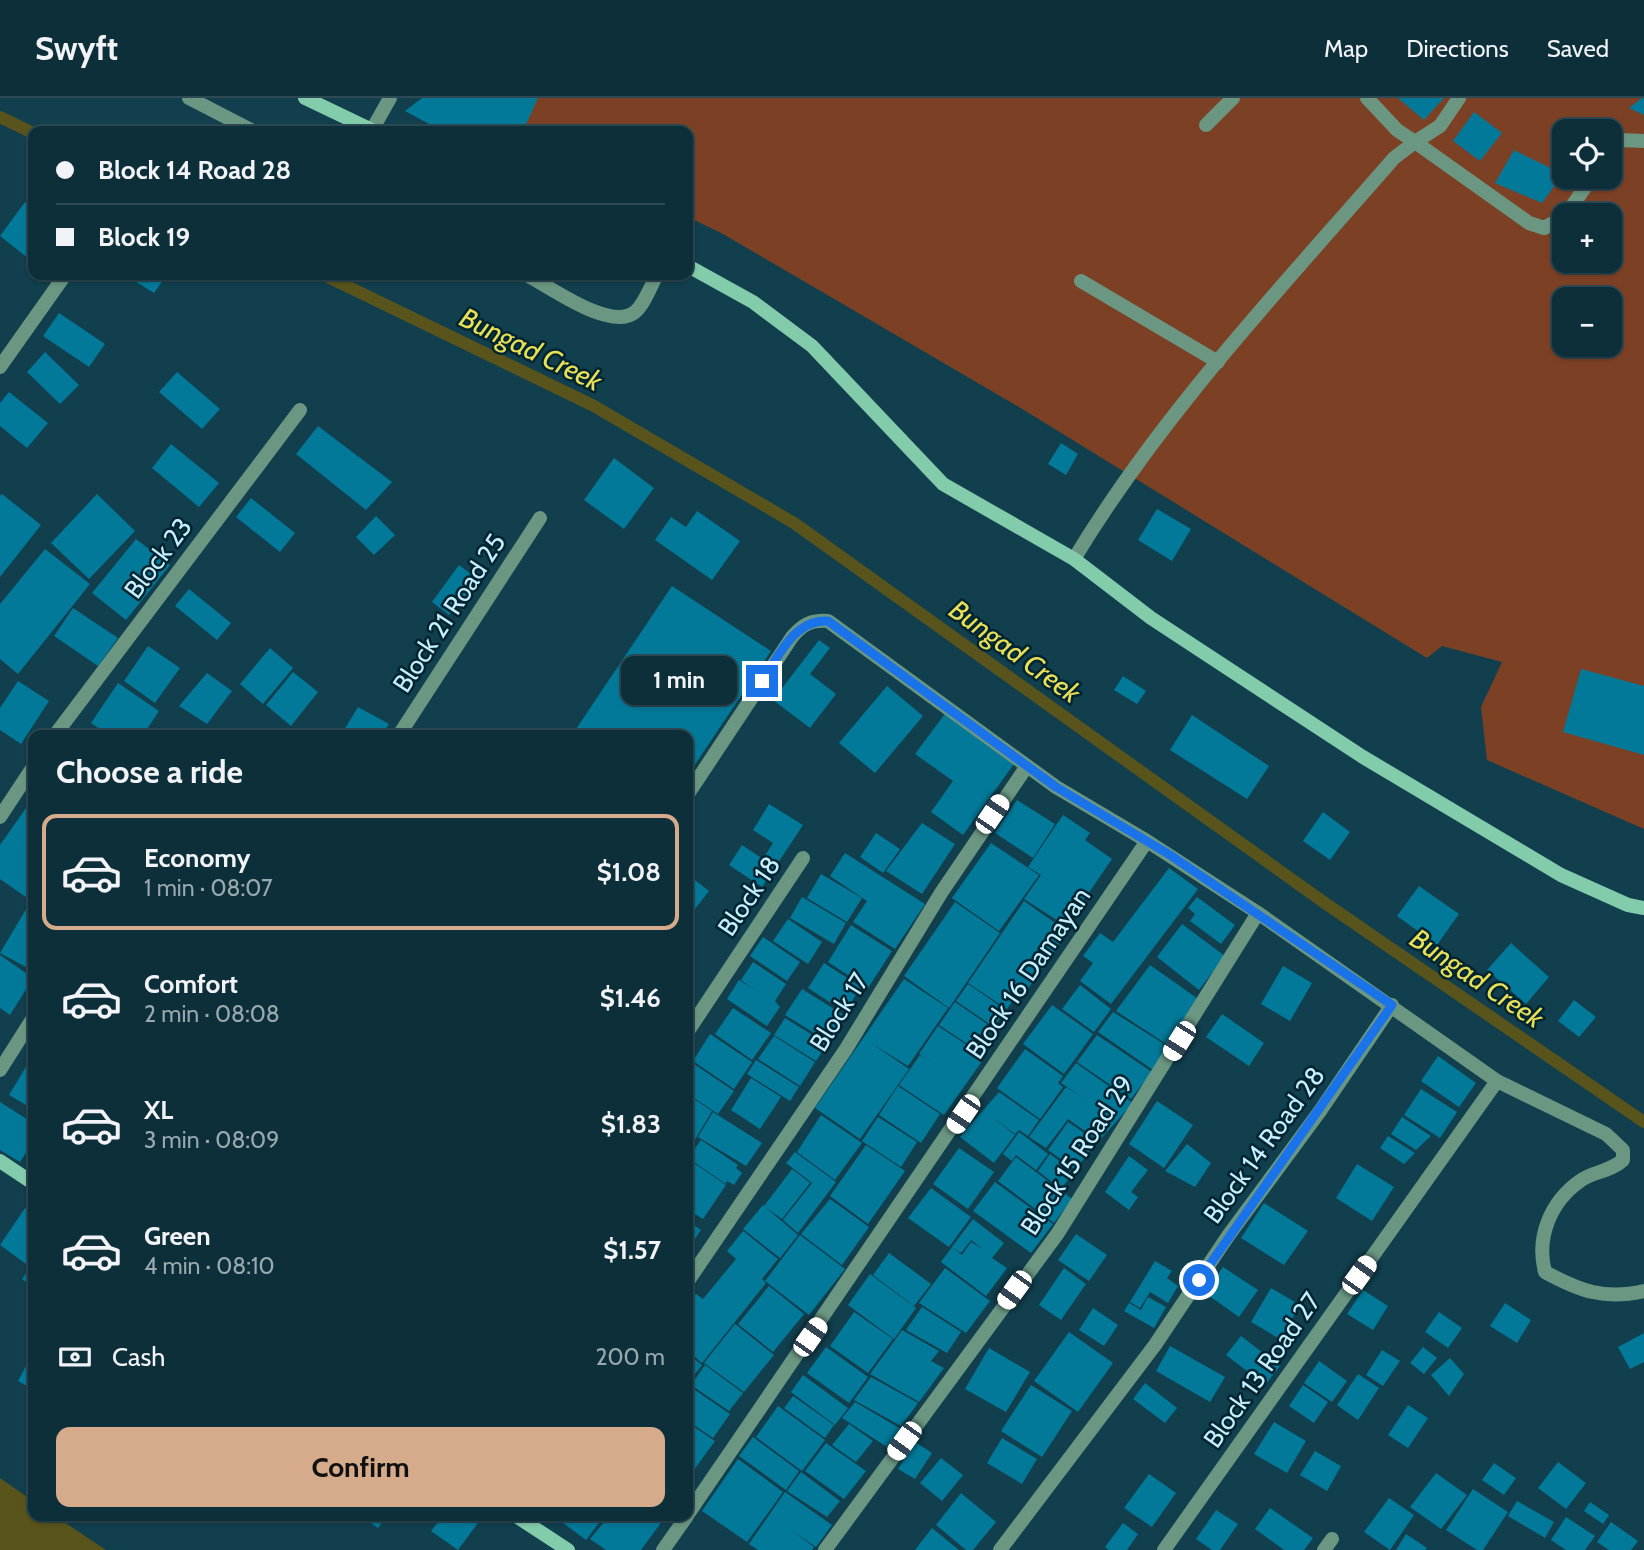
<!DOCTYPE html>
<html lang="en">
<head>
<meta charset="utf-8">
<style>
	:root { --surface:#0d2f3a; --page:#163742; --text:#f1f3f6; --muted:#9aa9af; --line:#2d4a54; --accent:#d6ab8b }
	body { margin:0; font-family:Cabin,sans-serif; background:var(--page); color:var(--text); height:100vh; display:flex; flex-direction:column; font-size:26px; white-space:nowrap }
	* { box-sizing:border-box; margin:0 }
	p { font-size:23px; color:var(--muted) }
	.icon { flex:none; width:38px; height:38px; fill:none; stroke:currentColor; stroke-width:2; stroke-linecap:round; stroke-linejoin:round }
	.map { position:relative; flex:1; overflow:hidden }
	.drawer { position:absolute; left:28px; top:632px; width:665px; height:791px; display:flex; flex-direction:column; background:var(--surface); border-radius:14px; box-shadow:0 2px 5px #0004,0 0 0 2px var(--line) }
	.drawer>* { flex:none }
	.banner { position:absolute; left:28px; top:28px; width:665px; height:154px; border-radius:14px; box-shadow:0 2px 5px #0004,0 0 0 2px var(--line); display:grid; align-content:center; height:154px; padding:0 28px; background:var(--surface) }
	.buttons { position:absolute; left:1552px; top:21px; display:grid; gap:14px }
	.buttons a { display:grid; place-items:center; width:70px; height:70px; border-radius:14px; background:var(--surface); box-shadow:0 2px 5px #0004,0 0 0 2px var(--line); font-size:35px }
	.end { position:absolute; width:32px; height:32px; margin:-16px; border:9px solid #1a73e8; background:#fff; box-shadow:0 0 0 4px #fff }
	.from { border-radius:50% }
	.bubble { position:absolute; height:49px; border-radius:14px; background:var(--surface); box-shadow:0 2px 5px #0004,0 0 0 2px var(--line); font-size:23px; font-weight:800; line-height:49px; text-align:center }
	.car { position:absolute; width:21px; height:42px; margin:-21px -10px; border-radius:9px; box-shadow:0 0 5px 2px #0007; background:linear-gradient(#fff 24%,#345 0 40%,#fff 0 76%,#345 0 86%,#fff 0) }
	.banner b { display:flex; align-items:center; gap:24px; height:66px; font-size:26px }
	.banner b+b { border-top:2px solid var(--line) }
	.banner i { width:18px; height:18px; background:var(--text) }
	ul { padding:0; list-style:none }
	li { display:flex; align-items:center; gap:21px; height:116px; margin:0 14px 10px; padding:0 14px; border:4px solid transparent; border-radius:14px }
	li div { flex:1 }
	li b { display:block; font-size:26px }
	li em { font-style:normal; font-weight:800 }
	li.active { border-color:var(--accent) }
	li>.icon { width:63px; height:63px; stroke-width:1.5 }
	h2 { padding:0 28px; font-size:32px; line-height:84px }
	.pay { display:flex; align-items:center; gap:18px; height:77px; padding:0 28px; font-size:26px }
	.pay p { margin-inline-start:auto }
	.cta { display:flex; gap:14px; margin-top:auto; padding:14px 28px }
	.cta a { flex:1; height:80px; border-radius:14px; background:var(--accent); color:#111; font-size:28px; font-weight:800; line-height:80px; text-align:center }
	header { display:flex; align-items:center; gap:42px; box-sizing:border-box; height:98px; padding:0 35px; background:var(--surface); border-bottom:2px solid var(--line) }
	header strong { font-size:33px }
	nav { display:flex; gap:38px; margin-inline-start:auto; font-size:24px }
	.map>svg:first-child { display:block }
	.green { fill:#7c4125; fill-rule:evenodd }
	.water { fill:#58541c }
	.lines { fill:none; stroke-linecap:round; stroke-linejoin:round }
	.stream { stroke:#58541c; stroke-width:12 }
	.building { fill:#037999 }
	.street { stroke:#6a9682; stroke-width:14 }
	.secondary { stroke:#82cbab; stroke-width:14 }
	.route { stroke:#1a73e8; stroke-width:9 }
	.labels { text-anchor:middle; stroke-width:5; stroke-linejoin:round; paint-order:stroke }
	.street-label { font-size:26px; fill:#c7eefe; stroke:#002430 }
	.water-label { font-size:28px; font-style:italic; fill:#eae055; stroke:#002430 }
</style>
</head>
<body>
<header>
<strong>Swyft</strong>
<nav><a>Map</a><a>Directions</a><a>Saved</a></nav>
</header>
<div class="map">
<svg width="1644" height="1452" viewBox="0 0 1644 1452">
	<rect width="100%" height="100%" fill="#113f4e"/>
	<!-- green -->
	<path class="green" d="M443,0H1644V731L1487,662L1481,609L1502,564L1442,548L1427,560L1019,309L723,136L688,119V33H511ZM1564,33H1610V79H1564ZM1564,117H1610V163H1564ZM1564,201H1610V247H1564Z"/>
	<!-- water -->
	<path class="water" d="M0,1380L33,1403V1418H55L106,1452H0Z"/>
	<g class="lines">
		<!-- stream -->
		<path class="stream" d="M0,19L33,35
			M324,177L594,308L794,425L1322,803L1644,1024"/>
	</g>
	<!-- building -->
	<path class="building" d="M422,0H538L523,33H442L405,13Z
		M1398,0H1444L1424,22Z
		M1642,0H1644V17L1629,10Z
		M1474,14L1502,35L1480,63L1453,43Z
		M1514,52L1563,76L1542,105L1495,85Z
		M25,104L33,111V164L0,138Z
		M125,177H167L154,195Z
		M59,215L105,246L89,269L43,238Z
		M45,254L79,287L60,306L27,274Z
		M177,274L220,311L202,331L159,294Z
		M9,294L48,325L27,350L0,328V305Z
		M318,328L392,384L366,412L296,356Z
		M1061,345L1078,356L1066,377L1048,366Z
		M171,346L219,385L199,409L152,370Z
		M614,360L654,390L624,431L584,402Z
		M2,396L41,427L0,479V398Z
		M97,396L135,433L89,481L51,445Z
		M251,400L295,435L280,454L236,419Z
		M1157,411L1191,431L1172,463L1138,442Z
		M697,413L740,443L712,482L655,442L671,419L686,429Z
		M376,418L395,437L374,457L356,439Z
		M136,441L170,467L126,522L92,495Z
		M45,451L90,486L18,576L0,561V506Z
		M459,467L479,482L449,517L432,504Z
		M672,488L771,553L688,677V637H572Z
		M189,491L231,525L217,542L175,508Z
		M73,510L118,540L98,568L54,538Z
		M819,542L830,550L810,576L836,596L810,630L773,602Z
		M148,548L180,570L155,605L124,583Z
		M270,550L293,570L263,606L240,586Z
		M1581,571L1644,588V657L1563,634Z
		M293,574L318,594L291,628L266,607Z
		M207,575L232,593L207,626L179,608Z
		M1123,578L1146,593L1137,606L1114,592Z
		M18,583L49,603L21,646L0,632V610Z
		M118,585L159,613L143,637H109L91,625Z
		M887,588L923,618L875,675L839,645Z
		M358,609L389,626L382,637H341Z
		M947,613L1016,663L963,737L931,714L953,683L915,656Z
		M1192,617L1269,668L1247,701L1170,652Z
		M33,700V804L0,781V747Z
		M1017,702L1055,726L1033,760L995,735Z
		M769,706L803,727L762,789L729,767L742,747L763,761L773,745L753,732Z
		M1323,714L1350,734L1330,762L1303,743Z
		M1063,717L1090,735L1085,742L1112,761L1066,828L1024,801L1041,777L1028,769Z
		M922,725L955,746L922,796L886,773Z
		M876,735L900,751L883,775L860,759Z
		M991,745L1039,777L999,833L952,800Z
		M845,755L925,806L895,851L853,824L867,803L830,778Z
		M1169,770L1198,791L1111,906L1080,883L1093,865L1083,858L1100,835L1113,844Z
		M821,776L862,800L847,824L807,800Z
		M688,777L709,793L688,820Z
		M1419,788L1459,816L1437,847L1397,818Z
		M802,799L846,825L834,846L790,820Z
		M1197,799L1235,827L1221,846L1190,823L1195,816L1188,810Z
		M1024,803L1068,834L1027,892L1023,889L1007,911L968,885Z
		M955,804L1000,835L949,910L904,878Z
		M28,808L33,811V857L26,869L0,855Z
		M788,821L822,844L808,866L773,843Z
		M1182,826L1225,858L1199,892L1157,859Z
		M851,827L892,853L868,890L828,864Z
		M763,839L800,864L787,883L750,858Z
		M1511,845L1549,879L1526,906L1487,872Z
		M0,857L33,880L10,917L0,910Z
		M753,864L786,886L775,903L780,909L767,928L727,901L739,882L753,891L741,882Z
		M824,865L861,889L845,914L808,890Z
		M1150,867L1201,903L1168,947L1116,913Z
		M1283,868L1312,885L1290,923L1261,906Z
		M904,881L948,910L908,968L871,945L909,971L860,1041L815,1010Z
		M968,886L1006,912L994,929L956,903Z
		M1080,887L1111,911L1094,934L1062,911Z
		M802,891L844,917L827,943L785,917Z
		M1574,902L1596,919L1579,939L1558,923Z
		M955,904L987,926L972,949L939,927Z
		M1052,907L1093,936L1064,976L1023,946Z
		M733,910L771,935L752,962L715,936Z
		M1113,914L1169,949L1153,972L1098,934Z
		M1222,916L1264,945L1249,968L1206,939Z
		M785,920L827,946L816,963L774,937Z
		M938,928L985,959L944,1017L899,987L920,957L933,964L919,956Z
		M710,936L752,964L734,991L693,963Z
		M1097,937L1152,974L1131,1001L1077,964Z
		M774,938L815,964L800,988L758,961Z
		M1025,951L1063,978L1058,985L1063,989L1040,1021L997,990Z
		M33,957V1011L9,997Z
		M1438,958L1476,985L1459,1009L1421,983Z
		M756,962L799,989L790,1003L747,976Z
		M691,964L734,993L718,1016L688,996V970Z
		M1076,965L1133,1005L1099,1043L1068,1021L1046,1050L1029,1039L1066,989L1087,1002L1061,985Z
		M751,980L781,999L760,1031L731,1012Z
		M898,988L940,1016L921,1045L879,1017Z
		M1421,991L1457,1014L1440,1040L1404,1017Z
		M999,994L1039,1022L1028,1038L1019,1032L1015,1036L990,1017L1015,1037L994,1065L960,1039Z
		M688,997L712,1013L690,1050L688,1049Z
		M1157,1003L1193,1027L1164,1070L1129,1046Z
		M0,1004L33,1025V1044L20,1064L0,1052Z
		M713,1014L762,1045L746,1068L698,1039Z
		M821,1017L862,1045L835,1082L797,1054Z
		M878,1019L917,1044L901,1069L862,1043Z
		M1402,1019L1431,1038L1416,1052L1391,1036Z
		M1068,1024L1096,1043L1076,1072L1048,1052Z
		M1019,1034L1048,1056L1036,1072L1016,1057L1012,1063L1003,1056Z
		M1388,1038L1415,1055L1404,1066L1380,1050Z
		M701,1042L738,1067L736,1070L742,1075L734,1087L727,1083L726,1086L688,1060Z
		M1187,1046L1211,1065L1195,1089L1165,1073Z
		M866,1047L905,1073L868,1126L830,1098Z
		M959,1050L994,1074L968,1111L933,1086Z
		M795,1054L836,1084L798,1135L783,1122L812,1085L786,1065Z
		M1050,1056L1074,1074L1061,1091L1038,1073Z
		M1129,1058L1148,1072L1131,1094L1138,1099L1129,1112L1105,1094Z
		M1016,1059L1072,1101L1054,1125L998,1083Z
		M688,1061L726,1087L703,1121L693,1115L688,1123L701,1132L688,1151Z
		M1357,1066L1394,1089L1372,1123L1336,1100Z
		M792,1071L810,1085L782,1121L764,1108Z
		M995,1084L1053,1126L1031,1155L973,1113Z
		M931,1090L971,1119L949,1149L908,1120Z
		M830,1101L869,1129L842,1167L801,1136Z
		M1264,1105L1308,1133L1284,1167L1241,1140Z
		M763,1107L798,1137L780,1160L743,1131Z
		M25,1110L33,1116V1156L26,1166L0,1147Z
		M973,1121L1004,1145L992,1160L1007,1170L986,1198L941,1164L952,1149L962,1157L971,1144L983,1151L971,1142L961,1155L952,1149Z
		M743,1133L778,1161L762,1181L766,1185L702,1265L688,1253V1206L696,1196L703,1201L736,1161L727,1153Z
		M1076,1136L1107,1157L1089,1183L1058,1162Z
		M800,1137L845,1171L809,1217L765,1183Z
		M889,1155L931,1186L914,1208L873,1177Z
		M1155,1163L1172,1173L1167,1180L1178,1188L1168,1205L1150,1194L1140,1210L1130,1204Z
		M33,1165V1189L22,1181Z
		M1223,1169L1258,1192L1239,1219L1205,1195Z
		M945,1170L990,1203L966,1235L919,1205Z
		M1064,1170L1086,1186L1061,1222L1039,1207Z
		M870,1176L916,1210L894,1241L848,1207Z
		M769,1188L804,1216L773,1254L738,1226Z
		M1271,1190L1300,1207L1280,1241L1251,1224Z
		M1363,1192L1388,1208L1373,1232L1347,1216Z
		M1148,1199L1166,1209L1154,1230L1124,1213L1129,1205L1141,1212Z
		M1505,1205L1531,1222L1517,1245L1490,1228Z
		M922,1209L961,1234L947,1255L906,1232Z
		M1093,1210L1118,1227L1104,1248L1079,1232Z
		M854,1214L893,1241L868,1275L830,1248Z
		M1439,1214L1462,1230L1448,1250L1425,1234Z
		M735,1226L774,1257L744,1294L704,1265Z
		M902,1232L939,1253L931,1263L944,1270L919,1304L870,1276L895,1242L899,1244L895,1242Z
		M1069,1234L1113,1265L1078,1314L1034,1283Z
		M1644,1235V1264L1630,1271L1618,1249Z
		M1241,1238L1280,1268L1265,1287L1226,1257Z
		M1170,1248L1225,1279L1210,1304L1156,1273Z
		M826,1249L868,1279L849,1305L807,1275Z
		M1423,1249L1437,1260L1424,1276L1410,1265Z
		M989,1250L1030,1274L1006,1314L965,1291Z
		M1382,1252L1400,1263L1383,1288L1366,1277Z
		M688,1256L702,1267L688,1285Z
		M1450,1260L1464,1276L1449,1298L1431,1277Z
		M1319,1263L1347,1283L1332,1304L1304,1285Z
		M705,1267L743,1295L729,1313L691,1287Z
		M26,1268L33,1271V1291L18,1283Z
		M1358,1276L1379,1290L1358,1322L1337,1307Z
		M803,1277L848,1310L835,1327L791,1294Z
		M871,1279L918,1305L901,1328L854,1302Z
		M1145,1285L1177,1310L1165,1325L1133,1301Z
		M1031,1287L1072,1313L1042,1359L1001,1333Z
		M1303,1287L1328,1304L1314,1325L1289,1308Z
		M692,1290L730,1316L713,1340L688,1323V1295Z
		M793,1298L834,1327L825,1340L784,1310Z
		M855,1304L901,1331L887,1349L842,1320Z
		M1408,1307L1428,1320L1408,1350L1388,1337Z
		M778,1308L825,1342L802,1373L756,1339Z
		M1274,1324L1306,1343L1287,1375L1254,1356Z
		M688,1325L715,1343L691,1376L688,1374Z
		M849,1326L873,1343L856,1364L832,1347Z
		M753,1339L799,1373L786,1392L739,1358Z
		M1002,1340L1037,1361L1022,1386L987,1365Z
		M915,1344L932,1355L915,1381L898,1371Z
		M826,1345L866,1373L844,1401L805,1373Z
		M1315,1353L1341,1368L1327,1393L1300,1377Z
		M941,1360L963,1377L942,1403L920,1385Z
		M738,1361L783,1394L747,1444L702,1413Z
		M1558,1364L1586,1385L1566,1411L1538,1390Z
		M1494,1365L1516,1380L1504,1397L1482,1382Z
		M801,1374L840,1403L827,1419L787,1393Z
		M1436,1375L1467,1397L1441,1431L1410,1409Z
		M1149,1376L1176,1395L1152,1429L1124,1410Z
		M1473,1391L1508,1414L1483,1452H1477L1446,1432Z
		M785,1394L832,1427L816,1449L791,1432L814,1449L812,1452H758L749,1446Z
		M961,1395L996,1424L973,1452H966L936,1427Z
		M1389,1400L1414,1417L1390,1452L1364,1434Z
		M1517,1403L1554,1424L1545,1440L1508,1418Z
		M1590,1404L1609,1417L1603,1426L1584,1413Z
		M1270,1410L1313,1440L1304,1452H1284L1255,1431Z
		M1216,1412L1238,1426L1220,1452H1212L1196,1441Z
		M361,1418H387L378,1430Z
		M443,1418H483L458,1452L431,1433Z
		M568,1418H604L586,1442L563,1425Z
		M609,1418H666L641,1452H606L590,1441Z
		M1566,1419L1595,1438L1585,1452H1566L1551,1442Z
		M1611,1424L1638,1443L1631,1452H1609L1597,1444Z
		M1123,1425L1138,1436L1127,1452H1109L1105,1449Z
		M932,1430L959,1452H915Z
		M1406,1436L1427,1450L1425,1452H1396Z"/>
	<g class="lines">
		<!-- street -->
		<path class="street" d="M189,0L253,33
			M1459,0L1440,28L1415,44L1529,125L1544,130L1564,119
			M1206,27L1233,0
			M372,32L390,0
			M1610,52L1619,42L1644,43
			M1566,117L1592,79
			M527,177C550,189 611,234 635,214C644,207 651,187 657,177
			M1081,183L1218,264
			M0,269L65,177
			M1074,461C1162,315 1282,189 1394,60L1415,44L1397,32L1367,0
			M55,637L300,312
			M399,637L540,420
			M688,696L792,539C803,526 811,522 828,523L1056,689L1147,743L1258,815L1497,983L1606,1036L1623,1052V1062C1610,1074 1593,1073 1580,1083C1550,1104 1536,1140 1545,1174C1580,1193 1604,1202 1644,1193
			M0,719L33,669
			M688,933L803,760
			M0,972L33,920
			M688,1183L846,951L941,795L1027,668
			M688,1416L1147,743
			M663,1452L687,1418
			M825,1452L1058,1135L1258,815
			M1000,1452L1155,1247L1228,1138L1320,1013L1392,907
			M1164,1452L1497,983
			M1324,1452L1332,1441"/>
		<!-- secondary -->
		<path class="secondary" d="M305,0L374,33
			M688,168L753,204L812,248L943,386L1074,461L1151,520L1363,659L1561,777L1628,807L1644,810
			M0,1063L33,1085
			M516,1418L568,1452"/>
	</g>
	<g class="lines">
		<!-- route -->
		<path class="route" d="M762,583C779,558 794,521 828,523L1056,689L1170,757L1392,907L1199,1182"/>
	</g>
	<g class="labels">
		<!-- street labels -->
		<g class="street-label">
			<text transform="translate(158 460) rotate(-53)" y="9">Block 23</text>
			<text transform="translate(449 515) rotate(-57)" y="9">Block 21 Road 25</text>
			<text transform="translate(749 798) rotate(-56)" y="9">Block 18</text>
			<text transform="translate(1028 875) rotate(-56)" y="9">Block 16 Damayan</text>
			<text transform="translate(839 914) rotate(-58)" y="9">Block 17</text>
			<text transform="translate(1264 1047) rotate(-54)" y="9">Block 14 Road 28</text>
			<text transform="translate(1077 1057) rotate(-57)" y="9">Block 15 Road 29</text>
			<text transform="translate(1262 1272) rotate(-55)" y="9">Block 13 Road 27</text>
		</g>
		<!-- water labels -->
		<g class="water-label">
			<text transform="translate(531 251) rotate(26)" y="10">Bungad Creek</text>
			<text transform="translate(1015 553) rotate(36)" y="10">Bungad Creek</text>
			<text transform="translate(1477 880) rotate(34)" y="10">Bungad Creek</text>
		</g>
	</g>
</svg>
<div class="buttons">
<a><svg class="icon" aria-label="locate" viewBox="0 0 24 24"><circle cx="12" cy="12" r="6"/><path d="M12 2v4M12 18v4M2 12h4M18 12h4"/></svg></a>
<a>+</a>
<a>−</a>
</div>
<i class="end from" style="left:1199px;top:1182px"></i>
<i class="end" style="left:762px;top:583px"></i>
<div class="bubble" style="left:621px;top:558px;width:116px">1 min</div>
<i class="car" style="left:992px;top:716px;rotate:34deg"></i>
<i class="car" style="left:1179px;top:943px;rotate:212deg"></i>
<i class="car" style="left:963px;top:1016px;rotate:214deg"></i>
<i class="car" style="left:1359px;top:1177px;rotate:36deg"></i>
<i class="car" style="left:1014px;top:1192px;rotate:216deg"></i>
<i class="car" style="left:810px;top:1239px;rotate:35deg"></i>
<i class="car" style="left:904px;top:1343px;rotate:216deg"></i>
<div class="banner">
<b><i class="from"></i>Block 14 Road 28</b>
<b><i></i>Block 19</b>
</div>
<section class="drawer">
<h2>Choose a ride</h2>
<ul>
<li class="active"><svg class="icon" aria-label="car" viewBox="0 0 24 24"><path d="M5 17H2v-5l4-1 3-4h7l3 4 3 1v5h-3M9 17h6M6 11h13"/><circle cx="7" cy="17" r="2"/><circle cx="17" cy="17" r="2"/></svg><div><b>Economy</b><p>1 min · 08:07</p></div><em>$1.08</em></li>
<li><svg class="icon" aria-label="car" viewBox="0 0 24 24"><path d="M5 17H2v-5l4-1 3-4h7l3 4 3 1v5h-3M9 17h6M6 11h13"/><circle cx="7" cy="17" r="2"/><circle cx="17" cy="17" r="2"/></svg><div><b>Comfort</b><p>2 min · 08:08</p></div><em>$1.46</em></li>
<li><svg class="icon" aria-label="car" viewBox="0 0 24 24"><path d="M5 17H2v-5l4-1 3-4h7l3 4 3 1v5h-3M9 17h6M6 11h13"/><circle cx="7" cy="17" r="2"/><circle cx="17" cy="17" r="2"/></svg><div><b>XL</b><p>3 min · 08:09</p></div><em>$1.83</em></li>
<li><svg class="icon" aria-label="car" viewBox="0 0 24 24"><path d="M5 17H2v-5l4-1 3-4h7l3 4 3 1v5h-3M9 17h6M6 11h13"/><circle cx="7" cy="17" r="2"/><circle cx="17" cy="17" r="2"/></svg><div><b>Green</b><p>4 min · 08:10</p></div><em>$1.57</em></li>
</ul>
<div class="pay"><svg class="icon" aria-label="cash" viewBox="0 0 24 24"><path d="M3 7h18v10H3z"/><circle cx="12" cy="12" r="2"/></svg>Cash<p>200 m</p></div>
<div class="cta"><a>Confirm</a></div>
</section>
</div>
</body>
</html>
